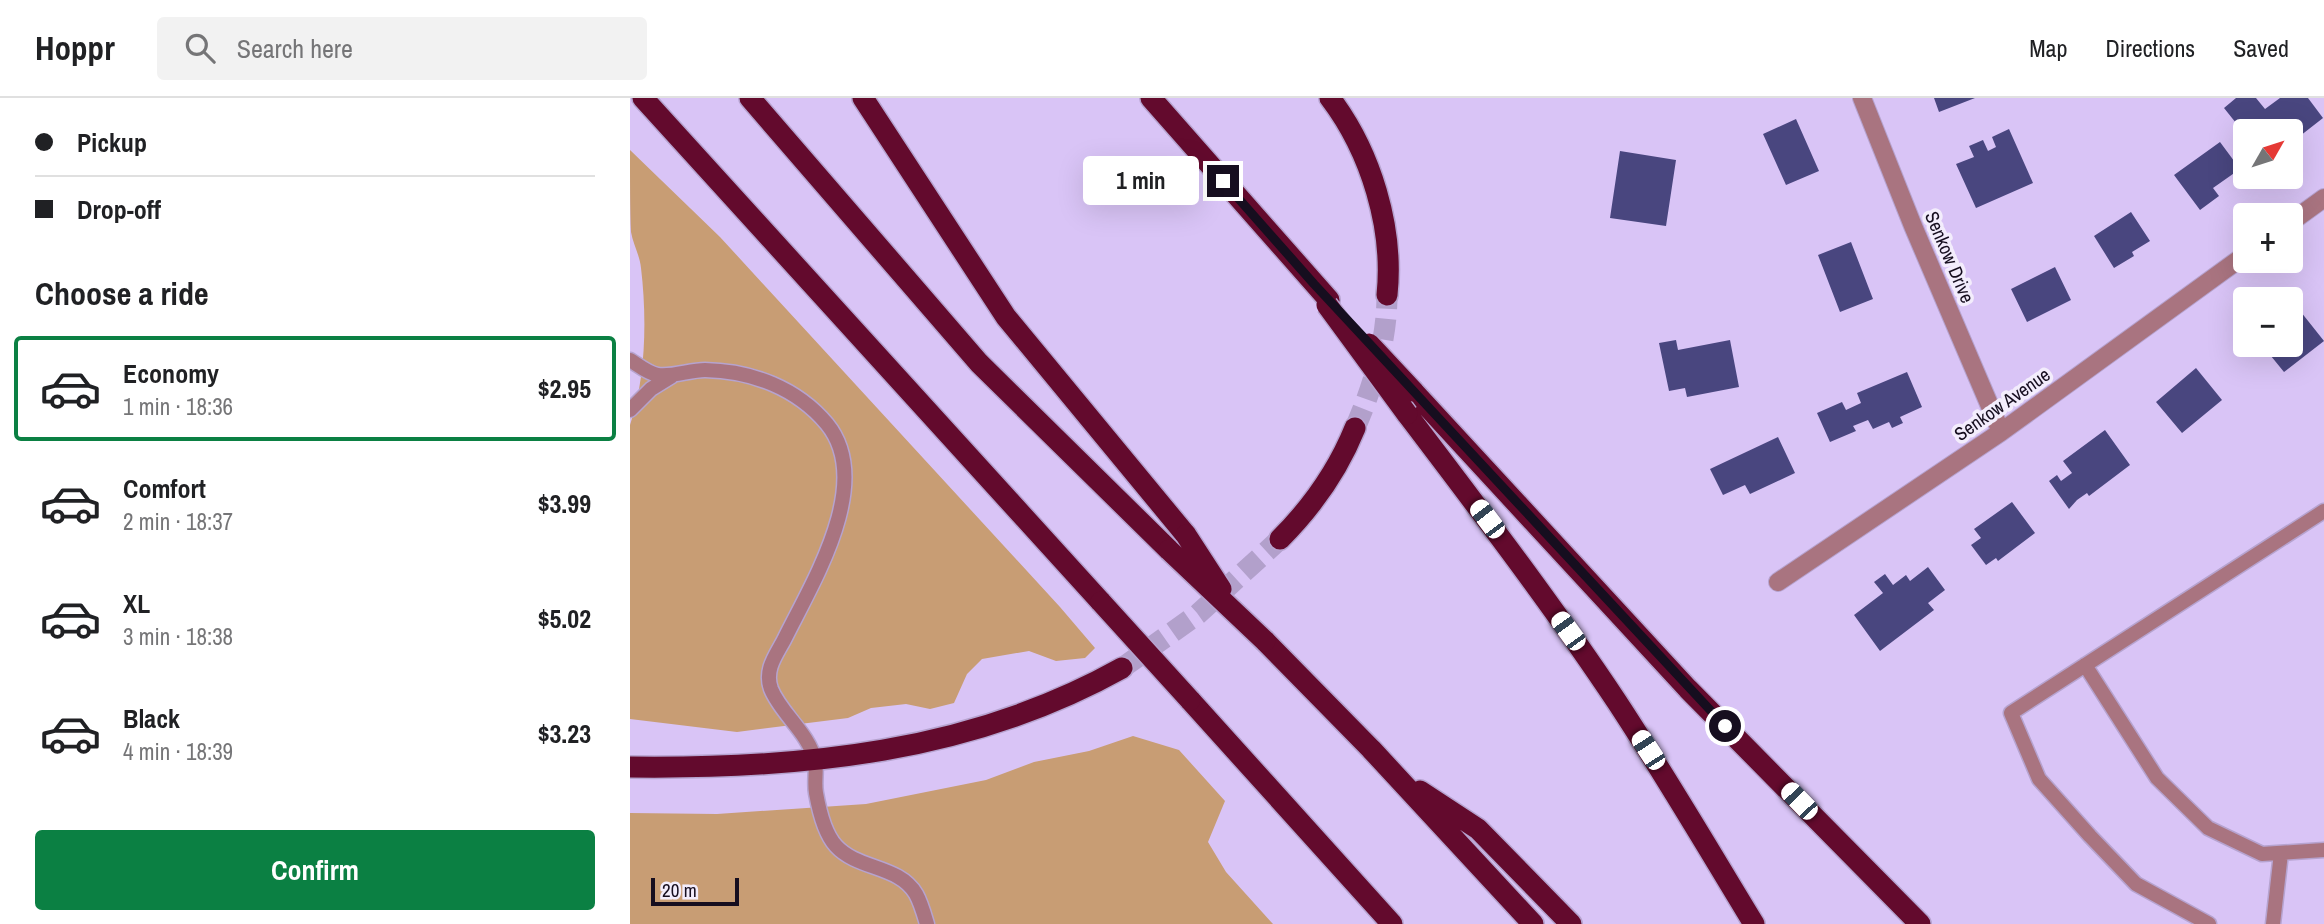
<!DOCTYPE html>
<html lang="en">
<head>
<meta charset="utf-8">
<style>
	:root { --surface:#fff; --page:#f2f2f2; --text:#202124; --muted:#757577; --line:#e0e0e0; --accent:#0b8043 }
	body { margin:0; font-family:"Archivo Narrow",sans-serif; background:var(--page); color:var(--text); height:100vh; display:flex; flex-direction:column; font-size:26px; white-space:nowrap }
	* { box-sizing:border-box; margin:0 }
	p { font-size:23px; color:var(--muted) }
	.icon { flex:none; width:38px; height:38px; fill:none; stroke:currentColor; stroke-width:2; stroke-linecap:round; stroke-linejoin:round }
	.map { position:relative; flex:1; overflow:hidden }
	.drawer { display:flex; flex-direction:column; background:var(--surface); width:630px }
	.drawer>* { flex:none }
	.guide { display:grid; align-content:center; height:154px; padding:0 35px; background:var(--surface) }
	.needle { width:46px; rotate:51deg }
	.buttons { position:absolute; left:1603px; top:21px; display:grid; gap:14px }
	.buttons a { display:grid; place-items:center; width:70px; height:70px; border-radius:7px; background:var(--surface); box-shadow:0 7px 28px #0002; font-size:35px }
	.scale { position:absolute; left:21px; bottom:18px; width:88px; box-sizing:border-box; padding-left:7px; border:4px solid #160e1f; border-top:0; font-size:19px; line-height:24px; white-space:nowrap; color:#160e1f; -webkit-text-stroke:5px #f3edfc; paint-order:stroke }
	.end { position:absolute; width:32px; height:32px; margin:-16px; border:9px solid #160e1f; background:#fff; box-shadow:0 0 0 4px #fff }
	.from { border-radius:50% }
	.bubble { position:absolute; height:49px; border-radius:7px; background:var(--surface); box-shadow:0 7px 28px #0002; font-size:23px; font-weight:700; line-height:49px; text-align:center }
	.car { position:absolute; width:21px; height:42px; margin:-21px -10px; border-radius:9px; box-shadow:0 0 5px 2px #0007; background:linear-gradient(#fff 24%,#345 0 40%,#fff 0 76%,#345 0 86%,#fff 0) }
	.guide b { display:flex; align-items:center; gap:24px; height:66px; font-size:26px }
	.guide b+b { border-top:2px solid var(--line) }
	.guide i { width:18px; height:18px; background:var(--text) }
	ul { padding:0; list-style:none }
	li { display:flex; align-items:center; gap:21px; height:105px; margin:0 14px 10px; padding:0 21px; border:4px solid transparent; border-radius:7px }
	li div { flex:1 }
	li b { display:block; font-size:26px }
	li em { font-style:normal; font-weight:700 }
	li.on { border-color:var(--accent) }
	li>.icon { width:63px; height:63px; stroke-width:1.5 }
	h2 { padding:0 35px; font-size:32px; line-height:84px }
	.primary-button { display:flex; gap:14px; margin-top:auto; padding:14px 35px }
	.primary-button a { flex:1; height:80px; border-radius:7px; background:var(--accent); color:#fff; font-size:28px; font-weight:700; line-height:80px; text-align:center }
	header { display:flex; align-items:center; gap:42px; box-sizing:border-box; height:98px; padding:0 35px; background:var(--surface); border-bottom:2px solid var(--line) }
	header strong { font-size:33px }
	nav { display:flex; gap:38px; margin-inline-start:auto; font-size:24px }
	.search { width:490px; height:63px; background:var(--page); display:flex; align-items:center; gap:18px; box-sizing:border-box; padding:0 24px; border-radius:7px; color:var(--muted); font-size:26px }
	main { display:flex; flex:1; min-height:0 }
	.map>svg:first-child { display:block }
	.green { fill:#c89d74 }
	.building { fill:#49467f }
	.lines { fill:none; stroke-linecap:round; stroke-linejoin:round }
	.motorway-tunnel { stroke:#b2a0cb; stroke-width:21; stroke-dasharray:21 10; stroke-linecap:butt }
	.service-casing { stroke:#b6a3cf; stroke-width:17 }
	.minor-casing { stroke:#b6a3cf; stroke-width:20 }
	.motorway-casing { stroke:#b6a3cf; stroke-width:24 }
	.service { stroke:#a97480; stroke-width:14 }
	.minor { stroke:#a97480; stroke-width:18 }
	.motorway { stroke:#630a2d; stroke-width:21 }
	.motorway-bridge-casing { stroke:#b6a3cf; stroke-width:24; stroke-linecap:butt }
	.motorway-bridge { stroke:#630a2d; stroke-width:21 }
	.route { stroke:#160e1f; stroke-width:9 }
	.labels { text-anchor:middle; stroke-width:7; stroke-linejoin:round; paint-order:stroke }
	.street-label { font-size:19px; fill:#160e1f; stroke:#f3edfc }
</style>
</head>
<body>
<header>
<strong>Hoppr</strong>
<div class="search"><svg class="icon" aria-label="search" viewBox="0 0 24 24"><circle cx="10" cy="10" r="6"/><path d="M15 15l6 6"/></svg>Search here</div>
<nav><a>Map</a><a>Directions</a><a>Saved</a></nav>
</header>
<main>
<section class="drawer">
<div class="guide">
<b><i class="from"></i>Pickup</b>
<b><i></i>Drop-off</b>
</div>
<h2>Choose a ride</h2>
<ul>
<li class="on"><svg class="icon" aria-label="car" viewBox="0 0 24 24"><path d="M5 17H2v-5l4-1 3-4h7l3 4 3 1v5h-3M9 17h6M6 11h13"/><circle cx="7" cy="17" r="2"/><circle cx="17" cy="17" r="2"/></svg><div><b>Economy</b><p>1 min · 18:36</p></div><em>$2.95</em></li>
<li><svg class="icon" aria-label="car" viewBox="0 0 24 24"><path d="M5 17H2v-5l4-1 3-4h7l3 4 3 1v5h-3M9 17h6M6 11h13"/><circle cx="7" cy="17" r="2"/><circle cx="17" cy="17" r="2"/></svg><div><b>Comfort</b><p>2 min · 18:37</p></div><em>$3.99</em></li>
<li><svg class="icon" aria-label="car" viewBox="0 0 24 24"><path d="M5 17H2v-5l4-1 3-4h7l3 4 3 1v5h-3M9 17h6M6 11h13"/><circle cx="7" cy="17" r="2"/><circle cx="17" cy="17" r="2"/></svg><div><b>XL</b><p>3 min · 18:38</p></div><em>$5.02</em></li>
<li><svg class="icon" aria-label="car" viewBox="0 0 24 24"><path d="M5 17H2v-5l4-1 3-4h7l3 4 3 1v5h-3M9 17h6M6 11h13"/><circle cx="7" cy="17" r="2"/><circle cx="17" cy="17" r="2"/></svg><div><b>Black</b><p>4 min · 18:39</p></div><em>$3.23</em></li>
</ul>
<div class="primary-button"><a>Confirm</a></div>
</section>
<div class="map">
<svg width="1694" height="826" viewBox="0 0 1694 826">
	<rect width="100%" height="100%" fill="#d9c4f6"/>
	<!-- green -->
	<path class="green" d="M0,52L90,139L430,509L465,550L455,560L426,563L399,553L352,561L337,576L324,605L300,611L276,606L241,610L218,620L107,634L0,621V327C16,280 17,220 11,170C10,158 3,146 1,134C0,112 0,76 0,52Z
		M503,638L549,652L595,703L578,744L596,774L643,826H0V715L87,716L236,706L356,682L404,664L459,653Z"/>
	<!-- building -->
	<path class="building" d="M1304,0H1345L1309,14Z
		M1606,0H1626L1635,11L1650,0H1678L1693,20L1661,45V33H1634L1628,25L1614,35L1594,10Z
		M1166,21L1189,73L1156,87L1133,36Z
		M1379,31L1403,85L1346,110L1326,66L1344,59L1339,48L1353,42L1358,53L1366,49L1362,39Z
		M1590,44L1610,71L1583,90L1589,98L1570,112L1544,77Z
		M990,53L1046,62L1036,128L980,120Z
		M1501,114L1520,143L1502,154L1504,158L1484,170L1464,138Z
		M1221,144L1243,201L1210,214L1188,157Z
		M1425,169L1441,202L1397,224L1381,191Z
		M1663,204L1694,243L1654,274L1632,247H1661V206Z
		M1046,242L1048,252L1100,242L1109,289L1057,299L1055,290L1039,293L1029,245Z
		M1566,270L1592,302L1552,335L1526,304Z
		M1277,274L1292,309L1270,319L1273,325L1262,330L1259,324L1243,331L1238,322L1223,328L1226,333L1200,344L1187,315L1212,304L1216,312L1231,305L1227,295Z
		M1475,332L1500,367L1459,398L1457,395L1447,402L1439,411L1419,383L1427,377L1431,383L1442,375L1433,363Z
		M1148,339L1165,375L1120,396L1115,387L1093,397L1080,371Z
		M1382,404L1405,435L1368,463L1366,460L1356,467L1341,447L1351,440L1344,431Z
		M1298,469L1315,492L1298,505L1304,512L1250,553L1224,517L1253,495L1244,484L1255,476L1263,487L1276,477L1280,483Z"/>
	<g class="lines">
		<!-- motorway-tunnel -->
		<path class="motorway-tunnel" d="M725,330C743,289 757,243 757,197
			M492,570L568,516L650,441"/>
		<defs>
			<path id="service" d="M0,262C8,267 19,276 28,277C43,279 60,272 75,272C122,273 167,290 197,326C245,385 182,485 154,542C146,557 134,572 141,591C151,616 179,635 185,663C187,673 184,684 186,695C189,712 194,735 206,748C228,772 269,767 286,796C291,805 294,816 297,826
				M0,312L21,291L42,278
				M1455,567L1527,680L1578,730L1632,756L1694,752
				M1579,826L1506,786L1460,738L1409,681L1381,615L1694,413
				M1643,826L1651,755"/>
			<path id="minor" d="M1232,0L1283,128L1371,334
				M1661,124L1694,100
				M1148,484L1371,334L1615,157"/>
			<path id="motorway" d="M13,0L471,504
				M120,0L349,265L539,452
				M233,0L376,219L556,437
				M521,0L699,202
				M700,0C741,54 764,130 757,197
				M783,293L1058,591L1290,826
				M777,316C849,411 921,505 987,604C1035,677 1079,752 1124,826
				M650,441C682,409 708,372 725,330
				M635,543L741,651L903,826
				M560,602L762,826
				M0,669C171,671 340,655 492,570
				M790,693L848,731L941,826"/>
		</defs>
		<!-- service casing -->
		<use href="#service" class="service-casing"/>
		<!-- minor casing -->
		<use href="#minor" class="minor-casing"/>
		<!-- motorway casing -->
		<use href="#motorway" class="motorway-casing"/>
		<!-- service -->
		<use href="#service" class="service"/>
		<!-- minor -->
		<use href="#minor" class="minor"/>
		<!-- motorway -->
		<use href="#motorway" class="motorway"/>
		<defs>
			<path id="motorway-bridge" d="M697,207L777,316
				M739,246L783,293
				M556,437L591,491
				M539,452L635,543
				M471,504L560,602"/>
		</defs>
		<!-- motorway-bridge casing -->
		<use href="#motorway-bridge" class="motorway-bridge-casing"/>
		<!-- motorway-bridge -->
		<use href="#motorway-bridge" class="motorway-bridge"/>
	</g>
	<g class="lines">
		<!-- route -->
		<path class="route" d="M593,83L684,186L1095,628"/>
	</g>
	<g class="labels">
		<!-- street labels -->
		<g class="street-label">
			<text transform="translate(1320 159) rotate(67)" y="7">Senkow Drive</text>
			<text transform="translate(1372 306) rotate(-35)" y="7">Senkow Avenue</text>
		</g>
	</g>
</svg>
<div class="buttons">
<a><svg class="needle" viewBox="-14 -14 28 28"><path d="M0-13l5 13h-10z" fill="#e53935"/><path d="M0 13l5-13h-10z" fill="#757577"/></svg></a>
<a>+</a>
<a>−</a>
</div>
<div class="scale">20 m</div>
<i class="end from" style="left:1095px;top:628px"></i>
<i class="end" style="left:593px;top:83px"></i>
<div class="bubble" style="left:453px;top:58px;width:116px">1 min</div>
<i class="car" style="left:857px;top:421px;rotate:323deg"></i>
<i class="car" style="left:938px;top:533px;rotate:324deg"></i>
<i class="car" style="left:1018px;top:652px;rotate:327deg"></i>
<i class="car" style="left:1169px;top:703px;rotate:316deg"></i>
</div>
</main>
</body>
</html>
